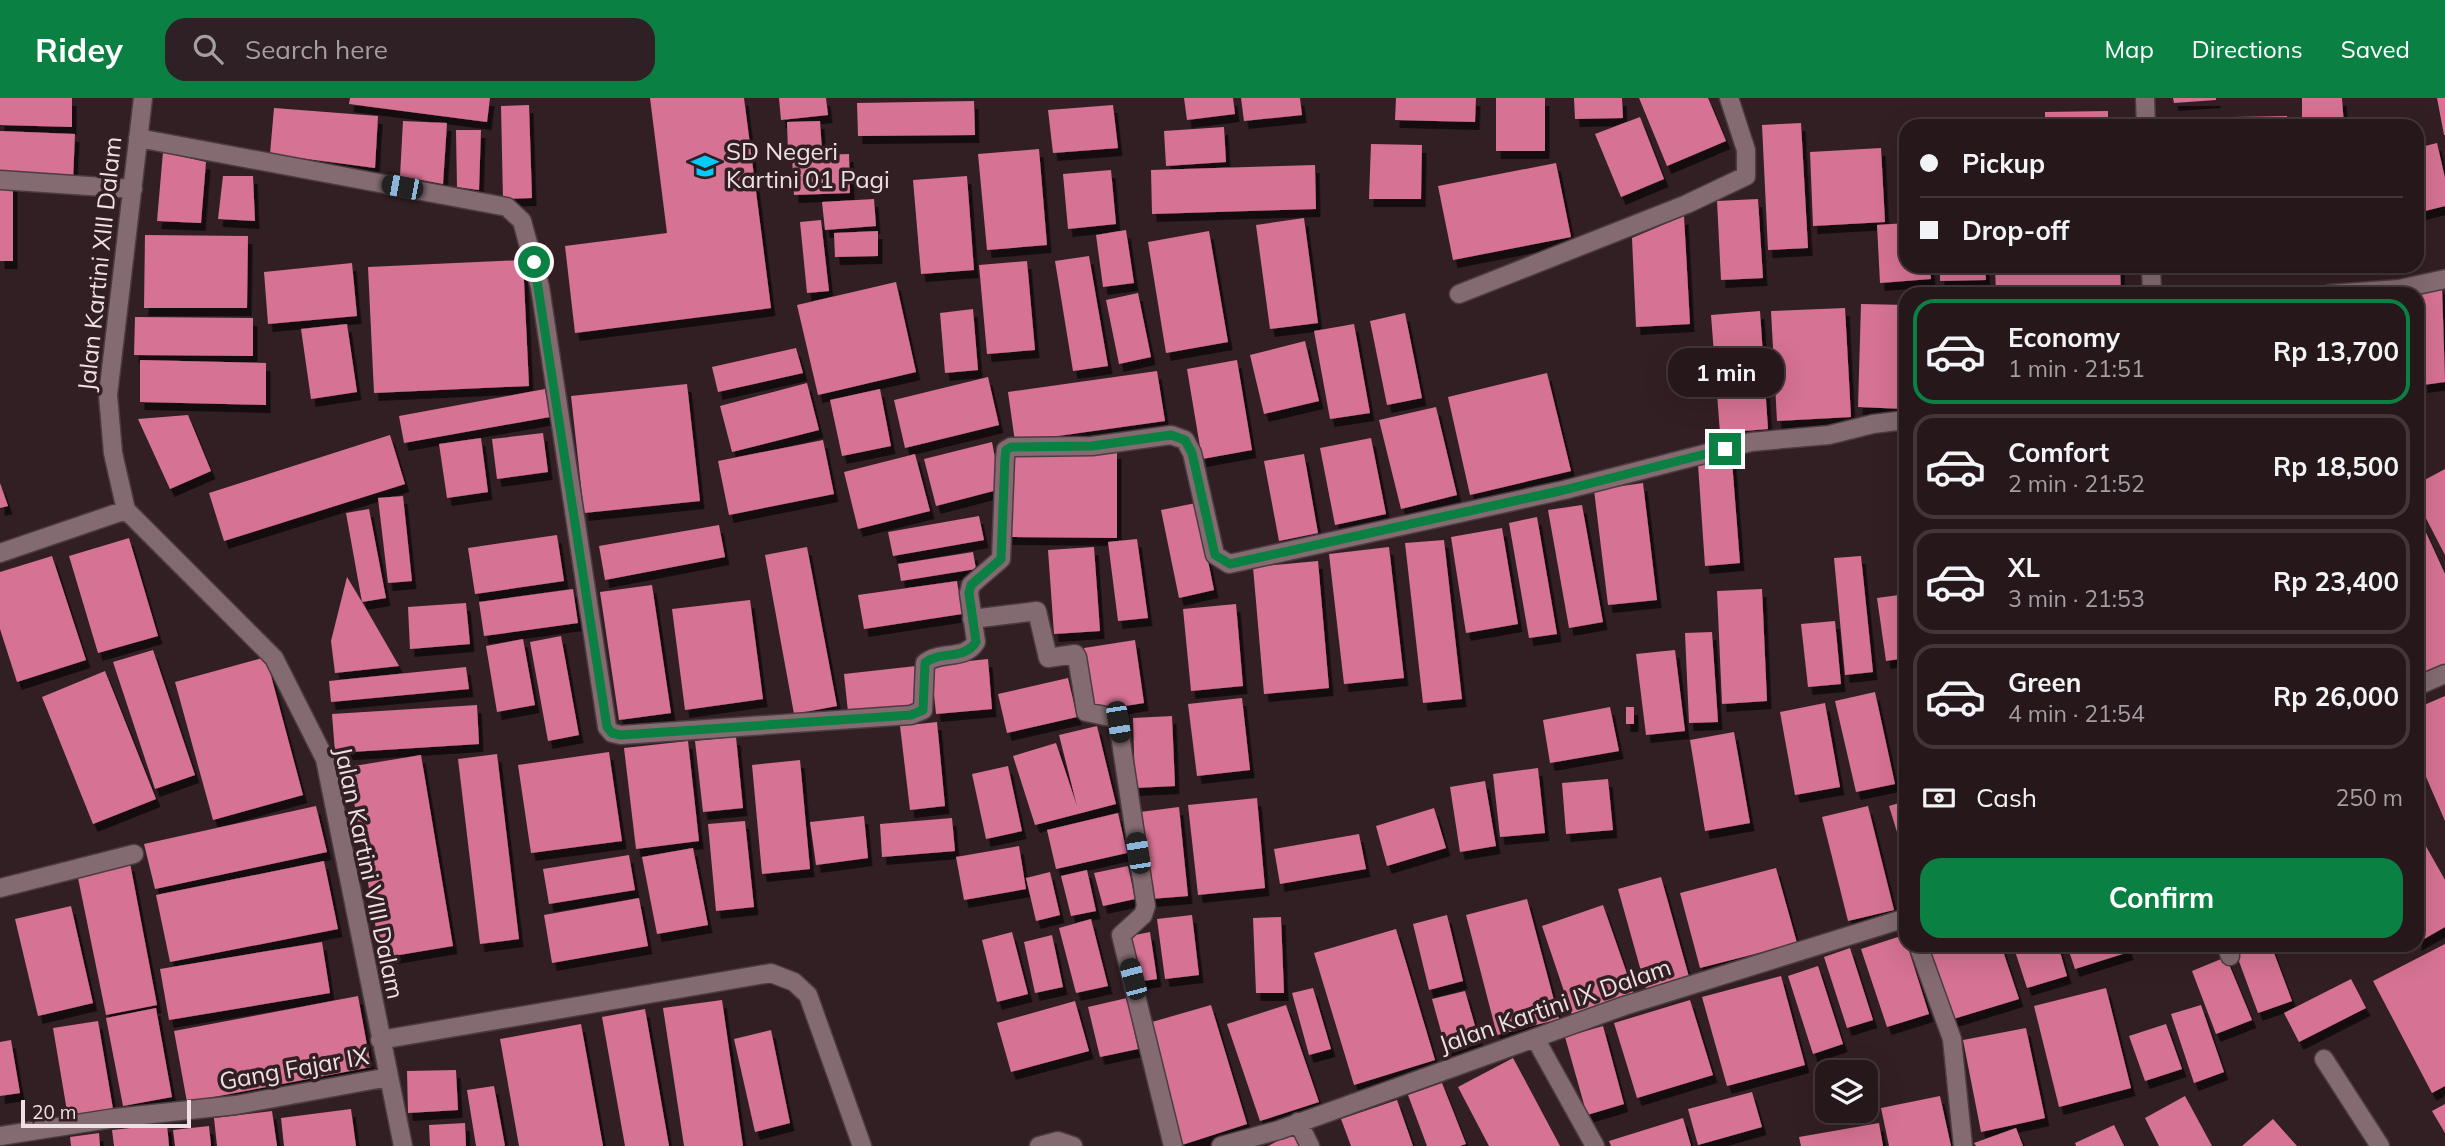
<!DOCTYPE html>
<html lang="en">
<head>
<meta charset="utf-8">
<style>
	:root { --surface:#26171b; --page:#2e2024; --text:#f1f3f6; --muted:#a49fa3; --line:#42363a; --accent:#0b8043 }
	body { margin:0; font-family:Mulish,sans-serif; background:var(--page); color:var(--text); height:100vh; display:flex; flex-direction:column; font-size:26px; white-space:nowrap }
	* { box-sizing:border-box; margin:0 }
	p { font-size:23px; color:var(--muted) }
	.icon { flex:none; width:38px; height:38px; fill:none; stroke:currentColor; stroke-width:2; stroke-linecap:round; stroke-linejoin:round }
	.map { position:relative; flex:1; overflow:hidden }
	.side { position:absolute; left:1899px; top:189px; width:525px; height:665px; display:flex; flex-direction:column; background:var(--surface); border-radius:21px; box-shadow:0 7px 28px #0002,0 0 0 2px var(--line) }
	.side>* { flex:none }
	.banner { position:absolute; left:1899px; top:21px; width:525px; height:154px; border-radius:21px; box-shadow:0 7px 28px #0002,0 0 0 2px var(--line); display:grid; align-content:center; height:154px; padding:0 21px; background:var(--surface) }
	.fabs { position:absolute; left:1815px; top:962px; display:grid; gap:14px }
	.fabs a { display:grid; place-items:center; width:63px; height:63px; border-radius:14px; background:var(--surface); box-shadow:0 7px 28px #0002,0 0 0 2px var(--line); font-size:35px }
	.scale { position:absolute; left:21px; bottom:18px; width:170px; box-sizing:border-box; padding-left:7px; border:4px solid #eee0e4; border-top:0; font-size:19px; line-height:24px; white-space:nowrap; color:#eee0e4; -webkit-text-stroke:5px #321f24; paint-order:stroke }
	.end { position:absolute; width:32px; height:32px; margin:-16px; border:9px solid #0b8043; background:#fff; box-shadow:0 0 0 4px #fff }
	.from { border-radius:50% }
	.bubble { position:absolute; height:49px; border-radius:21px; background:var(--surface); box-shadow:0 7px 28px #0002,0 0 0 2px var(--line); font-size:23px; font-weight:700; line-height:49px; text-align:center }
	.car { position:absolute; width:21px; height:42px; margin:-21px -10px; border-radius:9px; box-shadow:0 0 5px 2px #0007; background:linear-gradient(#222 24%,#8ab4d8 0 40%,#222 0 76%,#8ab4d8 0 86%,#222 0) }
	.banner b { display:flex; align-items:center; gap:24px; height:66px; font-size:26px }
	.banner b+b { border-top:2px solid var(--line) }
	.banner i { width:18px; height:18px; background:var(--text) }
	ul { padding:12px 0 0; list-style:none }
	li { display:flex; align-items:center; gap:21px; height:105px; margin:0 14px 10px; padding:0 7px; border:4px solid var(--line); border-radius:21px }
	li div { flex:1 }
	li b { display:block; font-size:26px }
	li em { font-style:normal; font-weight:700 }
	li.current { border-color:var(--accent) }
	li>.icon { width:63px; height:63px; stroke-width:1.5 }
	.pay { display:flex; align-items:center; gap:18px; height:77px; padding:0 21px; font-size:26px }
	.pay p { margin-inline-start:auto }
	.cta { display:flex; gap:14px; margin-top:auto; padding:14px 21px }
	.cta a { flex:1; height:80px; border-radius:21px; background:var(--accent); color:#fff; font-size:28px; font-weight:700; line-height:80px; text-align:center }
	header { display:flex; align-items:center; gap:42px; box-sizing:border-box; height:98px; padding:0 35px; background:var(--accent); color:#fff }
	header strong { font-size:33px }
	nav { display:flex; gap:38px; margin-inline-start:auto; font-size:24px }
	.search { width:490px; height:63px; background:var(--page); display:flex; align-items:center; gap:18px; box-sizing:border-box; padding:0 24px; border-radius:21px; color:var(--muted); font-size:26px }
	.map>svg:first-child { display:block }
	.building { fill:#d67293; filter:url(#shadow) }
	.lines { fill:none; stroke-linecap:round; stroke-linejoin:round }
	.minor-casing { stroke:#4c3c41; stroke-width:21 }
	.minor { stroke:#836b71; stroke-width:18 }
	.route { stroke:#0b8043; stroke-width:9 }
	.labels { text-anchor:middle; stroke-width:7; stroke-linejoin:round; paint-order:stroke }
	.poi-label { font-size:24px; fill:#eee0e4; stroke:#321f24; text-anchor:start }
	.street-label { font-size:24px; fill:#eee0e4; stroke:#321f24 }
</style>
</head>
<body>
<header>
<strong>Ridey</strong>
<div class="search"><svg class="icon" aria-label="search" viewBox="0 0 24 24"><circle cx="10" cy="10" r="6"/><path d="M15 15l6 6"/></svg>Search here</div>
<nav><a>Map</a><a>Directions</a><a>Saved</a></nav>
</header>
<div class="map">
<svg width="2445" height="1048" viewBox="0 0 2445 1048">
	<defs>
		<filter id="shadow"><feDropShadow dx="4.5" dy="8" stdDeviation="0" flood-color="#0009"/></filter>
	</defs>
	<rect width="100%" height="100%" fill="#321f24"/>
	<!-- building -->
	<path class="building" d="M0,0H72V29L0,27Z
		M350,0H490L487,24L349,6Z
		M650,0H744L771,210L575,235L565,148L667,135Z
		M779,0H826L828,17L781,22Z
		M1184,0H1233L1235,16L1187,22Z
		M1241,0H1300L1302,17L1244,23Z
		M1396,0H1476L1475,24L1395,22Z
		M1496,0H1545V53H1496Z
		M1574,0H1622L1623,20L1575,21Z
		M1639,0H1708L1726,43L1667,68Z
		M2173,0H2216V2L2174,5Z
		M2302,0H2342L2344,28H2302Z
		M2437,0H2445V37H2444Z
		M974,3L975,37L858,38L857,5Z
		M529,7L532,100L503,101L501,8Z
		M1113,7L1118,50L1053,55L1048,12Z
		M274,10L378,18L375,70L270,56Z
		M2108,13V28H2045V14Z
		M2287,18L2288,28H2179V20Z
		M1640,19L1664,81L1621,99L1595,36Z
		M403,23L447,25L443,86L400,78Z
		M820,23L822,53L788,54L787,24Z
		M1801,25L1808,150L1768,152L1762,27Z
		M1224,29L1226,64L1166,68L1164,33Z
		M456,32H481L479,92L457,89Z
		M0,33L75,36L73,82L0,79Z
		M2437,45L2445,80V108L2421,114L2417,95V50Z
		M1371,46L1422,47L1421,101H1369Z
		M1881,50L1885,124L1813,128L1810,54Z
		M1039,51L1047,147L987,152L978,56Z
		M163,54L206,64L201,125L157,123Z
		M849,56L850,95L794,97L792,58Z
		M1556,65L1571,139L1453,162L1438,88Z
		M1315,67L1316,111L1152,116L1151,72Z
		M1111,72L1116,126L1068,131L1063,76Z
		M223,78H253L255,123L218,121Z
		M967,78L974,172L921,176L913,82Z
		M0,85H13V163H0Z
		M874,101L876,128L825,132L822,104Z
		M1758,101L1763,180L1721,182L1717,103Z
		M1684,118L1690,226L1636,229L1632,140Z
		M1304,120L1318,225L1270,231L1256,127Z
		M821,122L829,193L807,195L800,124Z
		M1906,125V168H1930L1931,181L1880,185L1877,127Z
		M1126,132L1134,185L1103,189L1096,137Z
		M878,133V158L835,159L834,135Z
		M1209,133L1228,244L1166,255L1148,144Z
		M145,137L248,138L247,210H144Z
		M1089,158L1108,268L1073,273L1055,163Z
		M523,162L529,288L374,295L368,169Z
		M1027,163L1035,252L987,256L979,167Z
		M352,165L357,218L268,226L264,174Z
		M1940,168H1985L1986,182L1940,183Z
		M1995,168H2120L2121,196H1996Z
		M896,184L916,274L818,297L797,207Z
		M2442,187L2445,284L2423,287L2417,196Z
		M1138,195L1151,259L1119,266L1106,202Z
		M1861,206L1906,207V311L1858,309Z
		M1845,210L1851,319L1777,323L1771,213Z
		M973,211L978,272L945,275L940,215Z
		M1760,213L1768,331L1720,335L1711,217Z
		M1405,215L1422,300L1387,307L1370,223Z
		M135,219L253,220V258L134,257Z
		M347,226L357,294L311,301L301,231Z
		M1354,226L1370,315L1330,321L1314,233Z
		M1305,243L1319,303L1264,316L1250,257Z
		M796,250L803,275L718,294L712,269Z
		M140,262L266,265V307L140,304Z
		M1237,262L1252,352L1202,361L1187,271Z
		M1157,273L1165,323L1015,344L1008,294Z
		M1547,275L1571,373L1470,397L1448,299Z
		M988,279L999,327L905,350L894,302Z
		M807,285L819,332L732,354L720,308Z
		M687,286L700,403L584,415L571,298Z
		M545,291L550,319L404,345L399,318Z
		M880,291L891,348L842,358L830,302Z
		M1436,309L1457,397L1401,411L1379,322Z
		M188,317L211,373L170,391L138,321Z
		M543,335L548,374L497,381L492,341Z
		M390,337L405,386L224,443L209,395Z
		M481,340L488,394L447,400L439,346Z
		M1371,340L1386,416L1335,427L1320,350Z
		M823,342L834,396L729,417L718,363Z
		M992,344L1001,391L936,408L924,361Z
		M1008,353H1117V440L1008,439Z
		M915,356L930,413L858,431L844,374Z
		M1304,356L1318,435L1279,443L1264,363Z
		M1732,363L1740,465L1705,468L1698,366Z
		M2445,371V457L2417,403V386Z
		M0,385L8,408L0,410Z
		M1643,385L1657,502L1608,507L1594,392Z
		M403,398L412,483L388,485L378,400Z
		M1196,405L1214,492L1179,500L1161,412Z
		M1582,407L1603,524L1569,530L1548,412Z
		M369,411L386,500L362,504L346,415Z
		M2417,415L2445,476V568L2417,581Z
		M979,418L984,442L893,458L888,434Z
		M1537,419L1557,536L1529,540L1509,425Z
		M719,427L725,459L605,482L599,448Z
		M1502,430L1518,526L1466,535L1451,439Z
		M557,437L564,483L475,496L468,450Z
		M129,440L158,538L98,555L69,458Z
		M1137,441L1148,520L1118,523L1108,444Z
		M1444,442L1462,601L1423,605L1405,445Z
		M807,449L837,608L794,616L765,457Z
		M1094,449L1100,533L1054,536L1048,452Z
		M1389,449L1404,580L1344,586L1329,456Z
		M973,454L976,471L901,483L898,466Z
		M52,458L86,562L17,584L0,531V474Z
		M1861,458L1873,574L1845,577L1834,460Z
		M1318,463L1329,590L1264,596L1253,469Z
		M347,479L365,509L399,568L335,575L331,543Z
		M957,483L962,516L864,531L858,497Z
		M652,487L671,615L619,622L600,494Z
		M573,491L578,525L484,538L479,504Z
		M1762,491L1767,603L1722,606L1717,493Z
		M1906,496V560L1886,563L1877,500Z
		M750,502L763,601L685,612L672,511Z
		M466,505L470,546L410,551L408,509Z
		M1236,506L1243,588L1191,593L1183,511Z
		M1835,523L1841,586L1808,589L1801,526Z
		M1712,534L1718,624L1689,625L1685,535Z
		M561,538L579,637L548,643L530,544Z
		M523,541L535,607L497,614L486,548Z
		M1135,542L1144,605L1093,613L1084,550Z
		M153,552L195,677L155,691L113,564Z
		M1675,552L1685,633L1646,637L1636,556Z
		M266,559L303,697L213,722L175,584Z
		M988,561L992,611L936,616L931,567Z
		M916,568L920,606L848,614L844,576Z
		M466,569L469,591L331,604L329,583Z
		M105,573L156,701L93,726L42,599Z
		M1068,580L1077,619L1007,635L998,596Z
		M1875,594L1895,686L1856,694L1835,603Z
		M2445,598V723L2417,658V610Z
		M1242,600L1250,672L1197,678L1188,606Z
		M1825,605L1840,689L1795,697L1780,614Z
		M477,607L479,646L335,655L332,616Z
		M1610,609L1619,653L1550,665L1543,622Z
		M1626,609H1634V626H1626Z
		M1172,618L1175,688L1135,690L1133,620Z
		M937,624L945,708L910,712L900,628Z
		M1097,628L1116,706L1035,727L1013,658L1056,645L1077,708L1059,637Z
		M1734,634L1750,725L1705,733L1690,642Z
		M736,639L743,710L703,714L695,643Z
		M688,643L699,743L636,751L624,650Z
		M609,654L622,743L531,755L518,667Z
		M497,656L519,841L480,846L458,661Z
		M421,657L453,848L381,860L348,669Z
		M800,662L810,771L762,776L752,667Z
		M1008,668L1022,733L986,741L972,676Z
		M1538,670L1545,735L1500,739L1493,676Z
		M1608,681L1613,732L1566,736L1562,685Z
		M1485,683L1496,748L1460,754L1450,689Z
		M1257,700L1265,790L1198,797L1188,707Z
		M1906,703V760H1905L1889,708Z
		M316,708L327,754L155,791L144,746Z
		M1868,708L1894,812L1848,823L1822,719Z
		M1179,709L1188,798L1150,801L1140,714Z
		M1434,710L1446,750L1387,768L1376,728Z
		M1118,715L1127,755L1056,771L1047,732Z
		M864,718L868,760L816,767L810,724Z
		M952,720L955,753L882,759L880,726Z
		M745,723L754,809L716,813L708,726Z
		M1359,736L1366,771L1280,786L1274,751Z
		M2419,736L2445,782V829L2417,845Z
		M1019,748L1026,791L964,802L956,759Z
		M693,750L708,827L657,836L642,759Z
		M629,757L635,792L549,806L543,771Z
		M324,763L338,831L170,864L156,797Z
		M130,765L157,907L106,917L77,775Z
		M1128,768L1135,801L1103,808L1094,775Z
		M1776,770L1797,845L1700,870L1680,795Z
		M1087,772L1096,813L1071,818L1061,778Z
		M1050,774L1060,817L1036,823L1026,780Z
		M1661,779L1689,879L1646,891L1618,791Z
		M639,800L648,848L552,865L544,817Z
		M1527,801L1559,921L1497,937L1466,817Z
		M1603,807L1634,896L1572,917L1542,828Z
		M71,808L93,905L38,918L15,821Z
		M1192,817L1199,877L1165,881L1157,821Z
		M1447,817L1463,883L1429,892L1413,826Z
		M1281,819L1284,895H1256L1253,820Z
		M1091,821L1108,888L1076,895L1059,830Z
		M1396,831L1435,962L1354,987L1314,855Z
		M1012,834L1028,896L997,904L982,842Z
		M1150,834L1157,881L1136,884L1130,838Z
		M1052,837L1063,889L1035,895L1024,844Z
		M1904,837L1929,916L1887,929L1861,851Z
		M322,844L330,895L169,922L160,871Z
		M2445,846V988L2432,995L2373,883Z
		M1926,847H2001L2019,901L1950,922Z
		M2013,847H2058L2067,878L2027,890Z
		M2067,847H2127L2129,854L2075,871Z
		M2233,847H2271L2292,903L2258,915Z
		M1850,850L1873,922L1847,930L1824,859Z
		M2226,859L2252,922L2216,936L2192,873Z
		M1818,868L1843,946L1813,956L1788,878Z
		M1781,878L1805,967L1727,988L1702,899Z
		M2351,881L2366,910L2299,944L2284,915Z
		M1313,890L1331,951L1309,957L1292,895Z
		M2106,890L2131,990L2059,1009L2034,908Z
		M1465,893L1480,945L1447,955L1432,901Z
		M358,898L371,969L187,1004L174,933Z
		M1127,900L1138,951L1100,959L1088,909Z
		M722,902L743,1048H684L663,910Z
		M1690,902L1713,977L1637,1000L1614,925Z
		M1075,903L1089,953L1011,974L997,925Z
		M1211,907L1247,1026L1182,1047L1145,926Z
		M1286,907L1319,1004L1260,1023L1227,926Z
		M2201,907L2224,974L2194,985L2171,916Z
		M156,910L172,999L123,1008L106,920Z
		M645,911L669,1048H625L602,919Z
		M98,923L113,1011L68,1019L53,930Z
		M581,926L603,1048H519L500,941Z
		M2166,926L2182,971L2145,983L2129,938Z
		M1603,928L1624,1006L1587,1017L1565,939Z
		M2026,930L2045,1020L1981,1034L1963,942Z
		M771,932L790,1025L755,1034L734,941Z
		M11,942L20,995L0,998V944Z
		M1513,960L1560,1048H1489L1458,989Z
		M456,972L458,1012L408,1015L407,973Z
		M1442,985L1466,1046L1460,1048H1427L1408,997Z
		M494,988L505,1048H476L467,992Z
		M1752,994L1762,1029L1698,1047L1688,1011Z
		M1940,998L1951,1048H1889L1881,1010Z
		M2185,998L2212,1048H2159L2145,1020Z
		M1397,1002L1413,1048H1351L1341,1021Z
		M2445,1006V1035L2432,1013Z
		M351,1011L356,1048H284L281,1020Z
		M272,1013L277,1048H217L214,1020Z
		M1683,1020L1691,1048H1611L1609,1043Z
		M2273,1021L2297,1048H2242Z
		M465,1025L466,1048H430L429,1027Z
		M1879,1025L1883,1048H1801L1799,1039Z
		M167,1026L169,1048H114L112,1032Z
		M2114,1027L2124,1048H2076L2075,1045Z
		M209,1028L211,1048H175L173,1032Z
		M2016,1030L2023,1048H1976L1974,1045Z
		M99,1035L100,1048H71L70,1039Z
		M1293,1035L1299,1048H1268Z"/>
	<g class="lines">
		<defs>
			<path id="minor" d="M2145,0L2146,28
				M138,40L507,109L522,123L540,189L607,629L612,635L621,637L911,617L923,612L925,565C940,552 965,563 976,544L969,495L971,487L1001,461L1005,360L1006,352L1011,349L1092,348L1171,337L1185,342L1192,355L1215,457L1229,466L1564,392L1751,344L1829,337L1873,326L1906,322
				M0,82L133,91
				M2151,168L2152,196
				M1459,196L1687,106L1746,78V52L1729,0
				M2330,196L2399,191L2445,181
				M126,412L274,560L325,661L403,1048
				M126,412L113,355L108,297L143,0
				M0,455L126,412
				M972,521L1037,513L1048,560L1075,556L1077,559L1086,614L1115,620L1118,624L1146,808L1143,817L1121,837L1173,1048
				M2417,588L2445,576
				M0,790L134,756
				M1918,847L1952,941L1963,1048
				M2226,847L2230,858
				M1535,940L1595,1048
				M380,942L771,875L794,884L808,897L862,1048
				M2324,961L2380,1048
				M1298,1024L1310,1048
				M0,1038L115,1020L236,1007L389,979
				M1039,1048L1058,1043L1073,1048
				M1221,1048L1279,1032L1624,908L1906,820"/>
		</defs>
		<!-- minor casing -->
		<use href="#minor" class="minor-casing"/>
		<!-- minor -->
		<use href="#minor" class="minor"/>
	</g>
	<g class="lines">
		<!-- route -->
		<path class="route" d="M534,164L607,629L612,635L621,637L911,617L923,612L925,565C940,552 964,563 976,544L969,495L971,487L1001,461L1005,360L1006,352L1011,349L1092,348L1171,337L1185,342L1192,355L1215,457L1230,466L1564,392L1725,351"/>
	</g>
	<!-- icons -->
	<defs>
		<symbol id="school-bare" viewBox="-9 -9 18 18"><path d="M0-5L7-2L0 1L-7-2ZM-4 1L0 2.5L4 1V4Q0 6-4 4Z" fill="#00cbf9" stroke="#321f24" stroke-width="2.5" paint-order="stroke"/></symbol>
	</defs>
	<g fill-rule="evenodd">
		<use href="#school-bare" x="686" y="49" width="38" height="38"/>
	</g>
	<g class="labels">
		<!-- poi labels -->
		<g class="poi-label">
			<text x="726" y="62">SD Negeri<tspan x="726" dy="28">Kartini 01 Pagi</tspan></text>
		</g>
		<!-- street labels -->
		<g class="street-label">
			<text transform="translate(100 166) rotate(-84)" y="8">Jalan Kartini XIII Dalam</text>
			<text transform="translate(369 775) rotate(78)" y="8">Jalan Kartini VIII Dalam</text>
			<text transform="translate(1555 908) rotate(-19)" y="8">Jalan Kartini IX Dalam</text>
			<text transform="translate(294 971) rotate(-10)" y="8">Gang Fajar IX</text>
		</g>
	</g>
</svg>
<div class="fabs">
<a><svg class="icon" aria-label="layers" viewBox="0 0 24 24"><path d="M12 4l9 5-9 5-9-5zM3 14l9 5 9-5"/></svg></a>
</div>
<div class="scale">20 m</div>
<i class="end from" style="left:534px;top:164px"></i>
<i class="end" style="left:1725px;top:351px"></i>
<div class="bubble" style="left:1668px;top:250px;width:116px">1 min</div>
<i class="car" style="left:402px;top:89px;rotate:281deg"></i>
<i class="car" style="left:1118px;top:624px;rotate:171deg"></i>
<i class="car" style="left:1138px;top:755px;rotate:351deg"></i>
<i class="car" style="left:1133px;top:881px;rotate:345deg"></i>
<div class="banner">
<b><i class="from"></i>Pickup</b>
<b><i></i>Drop-off</b>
</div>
<section class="side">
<ul>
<li class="current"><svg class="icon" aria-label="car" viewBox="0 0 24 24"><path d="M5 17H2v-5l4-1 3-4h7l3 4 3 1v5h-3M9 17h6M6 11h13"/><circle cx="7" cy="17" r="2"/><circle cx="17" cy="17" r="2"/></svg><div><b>Economy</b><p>1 min · 21:51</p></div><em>Rp 13,700</em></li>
<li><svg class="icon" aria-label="car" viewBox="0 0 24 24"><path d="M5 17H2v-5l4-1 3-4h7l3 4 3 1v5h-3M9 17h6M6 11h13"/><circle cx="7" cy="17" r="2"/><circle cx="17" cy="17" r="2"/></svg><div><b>Comfort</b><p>2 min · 21:52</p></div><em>Rp 18,500</em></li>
<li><svg class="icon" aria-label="car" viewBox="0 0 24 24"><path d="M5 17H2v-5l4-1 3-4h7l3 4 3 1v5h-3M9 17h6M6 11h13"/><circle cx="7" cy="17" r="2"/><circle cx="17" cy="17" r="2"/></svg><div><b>XL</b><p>3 min · 21:53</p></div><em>Rp 23,400</em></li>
<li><svg class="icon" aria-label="car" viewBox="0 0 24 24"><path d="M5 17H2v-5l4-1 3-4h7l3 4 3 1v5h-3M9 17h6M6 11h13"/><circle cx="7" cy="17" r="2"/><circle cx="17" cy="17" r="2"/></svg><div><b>Green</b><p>4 min · 21:54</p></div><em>Rp 26,000</em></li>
</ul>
<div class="pay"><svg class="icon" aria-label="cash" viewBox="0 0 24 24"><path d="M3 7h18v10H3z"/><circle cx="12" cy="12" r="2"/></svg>Cash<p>250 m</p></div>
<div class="cta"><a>Confirm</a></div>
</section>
</div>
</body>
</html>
